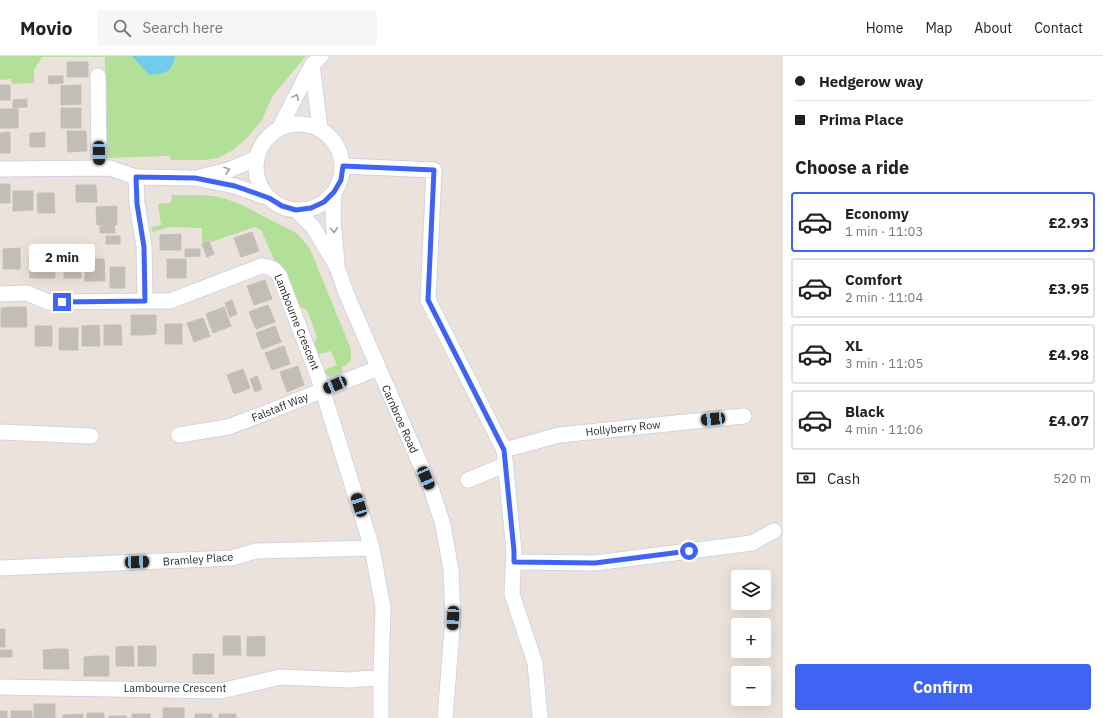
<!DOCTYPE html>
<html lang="en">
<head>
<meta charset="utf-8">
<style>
	:root { --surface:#fff; --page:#f6f6f6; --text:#222; --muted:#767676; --line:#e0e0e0; --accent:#3f64f3 }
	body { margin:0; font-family:"IBM Plex Sans",sans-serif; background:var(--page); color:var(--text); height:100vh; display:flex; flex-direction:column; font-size:15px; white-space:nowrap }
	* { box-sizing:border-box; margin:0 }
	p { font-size:13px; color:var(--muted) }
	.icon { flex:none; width:22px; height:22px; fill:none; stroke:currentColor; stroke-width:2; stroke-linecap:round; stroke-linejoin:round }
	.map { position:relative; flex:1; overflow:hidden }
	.details { display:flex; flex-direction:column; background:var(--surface); width:320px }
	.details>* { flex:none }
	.banner { display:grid; align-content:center; height:88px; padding:0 12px; background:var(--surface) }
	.controls { position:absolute; left:731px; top:514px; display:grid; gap:8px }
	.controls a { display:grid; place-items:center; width:40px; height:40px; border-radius:4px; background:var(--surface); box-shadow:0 4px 16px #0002; font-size:20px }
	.end { position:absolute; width:18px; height:18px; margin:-9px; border:5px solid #3f64f3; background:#fff; box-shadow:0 0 0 2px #fff }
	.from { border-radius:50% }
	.bubble { position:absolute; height:28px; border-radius:4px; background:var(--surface); box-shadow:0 4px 16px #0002; font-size:13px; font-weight:700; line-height:28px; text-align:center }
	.car { position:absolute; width:12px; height:24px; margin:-12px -6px; border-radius:5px; box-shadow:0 0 3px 1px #0007; background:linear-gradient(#222 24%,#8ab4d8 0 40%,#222 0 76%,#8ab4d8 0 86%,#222 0) }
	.banner b { display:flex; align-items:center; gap:14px; height:38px; font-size:15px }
	.banner b+b { border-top:1px solid var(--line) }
	.banner i { width:10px; height:10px; background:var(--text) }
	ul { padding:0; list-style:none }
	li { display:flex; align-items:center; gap:12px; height:60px; margin:0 8px 6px; padding:0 4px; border:2px solid var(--line); border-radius:4px }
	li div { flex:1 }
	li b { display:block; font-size:15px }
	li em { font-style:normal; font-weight:700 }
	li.active { border-color:var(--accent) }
	li>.icon { width:36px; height:36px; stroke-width:1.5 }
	h2 { padding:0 12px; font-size:18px; line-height:48px }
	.pay { display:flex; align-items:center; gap:10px; height:44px; padding:0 12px; font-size:15px }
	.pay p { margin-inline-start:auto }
	.primary-button { display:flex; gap:8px; margin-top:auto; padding:8px 12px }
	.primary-button a { flex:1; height:46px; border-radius:4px; background:var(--accent); color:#fff; font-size:16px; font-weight:700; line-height:46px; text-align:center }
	header { display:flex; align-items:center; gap:24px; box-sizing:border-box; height:56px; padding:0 20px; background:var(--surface); border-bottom:1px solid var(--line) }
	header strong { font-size:19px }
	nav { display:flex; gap:22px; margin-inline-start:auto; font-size:14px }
	.search { width:280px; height:36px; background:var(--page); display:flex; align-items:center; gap:10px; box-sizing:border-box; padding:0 14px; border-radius:4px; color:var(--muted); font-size:15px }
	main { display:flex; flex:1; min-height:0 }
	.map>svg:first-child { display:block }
	.green { fill:#b2e098 }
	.water { fill:#70ccea }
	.building { fill:#c3bdb7; stroke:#c6bfb5 }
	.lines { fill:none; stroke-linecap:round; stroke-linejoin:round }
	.minor-casing { stroke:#d0d4e1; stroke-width:17 }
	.minor { stroke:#fff; stroke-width:15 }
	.oneway { stroke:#9f9f9f }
	.route { stroke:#3f64f3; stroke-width:5 }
	.labels { text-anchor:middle; stroke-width:3; stroke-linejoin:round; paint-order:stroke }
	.street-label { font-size:11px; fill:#292929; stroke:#fff }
</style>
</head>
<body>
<header>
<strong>Movio</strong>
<div class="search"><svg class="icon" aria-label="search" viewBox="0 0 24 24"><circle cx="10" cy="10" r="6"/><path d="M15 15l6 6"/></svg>Search here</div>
<nav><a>Home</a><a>Map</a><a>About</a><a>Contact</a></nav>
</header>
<main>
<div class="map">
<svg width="783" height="662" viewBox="0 0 783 662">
	<rect width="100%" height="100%" fill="#ebe3db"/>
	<!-- green -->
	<path class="green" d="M0,0H306L272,41L262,64L248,81L233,94L218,102L204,104H171L170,100L106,102L105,1H42L34,14V27L12,28L11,23L0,24Z
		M172,139H199L213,140L226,143L242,149L298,178L310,193L351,293V304L346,310L341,311L343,316L330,321L324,318L322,315L337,309L331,295L316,299L313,290L317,281L307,254L298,250L276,208L261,174L255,171L211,186L209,184L202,187V172L170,171L152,176L151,171L161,169L158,148L171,147Z"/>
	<!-- water -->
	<path class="water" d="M132,0H175C172,17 164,18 149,19Z"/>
	<!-- building -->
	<path class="building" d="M67,6H88V21H67Z
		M48,20H63V27L49,28Z
		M0,29H10V44H0Z
		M81,29V48L61,49V30Z
		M27,43V51L13,52V44Z
		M61,52H81V72H61Z
		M0,53H18V72H0Z
		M67,75H86L87,95L68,96Z
		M10,76V97H0V77Z
		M45,76V91H37V77Z
		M30,77H37V91H30Z
		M0,128H10V147H0Z
		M76,129H96L97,146H76Z
		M13,135H33V154L13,155Z
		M37,137H54L55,157H38Z
		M117,150V169H97L96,151Z
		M114,169L115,177H100V170Z
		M252,176L259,195L241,201L234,182Z
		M181,178V194H160V179Z
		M106,180H120V188H106Z
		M209,185L214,198L207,201L202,188Z
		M20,192V213H3V193Z
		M185,193H200V200L185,201Z
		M81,201V222H64V202Z
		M29,202H42V222H30Z
		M42,202H55V222H42Z
		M85,203H104L105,225H85Z
		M167,203H186V222H167Z
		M110,211H125V232H110Z
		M265,224L272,243L254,249L247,230Z
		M232,244L237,258L230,261L225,247Z
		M268,249L275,266L256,273L249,256Z
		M14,251V271H1V252Z
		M14,251H26L27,271H14Z
		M224,251L231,270L213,277L206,258Z
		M131,259H144L143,279H131Z
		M144,259H156V278L143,279Z
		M203,262L210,280L194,286L187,267Z
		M165,268H182V288H165Z
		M99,269L100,290H82V270Z
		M104,269H121L122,289H104Z
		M35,270H52V290H35Z
		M275,270L281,286L262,293L256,277Z
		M59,272H78V294H59Z
		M284,290L290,308L272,314L265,297Z
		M298,310L304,329L287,336L280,316Z
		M243,313L250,332L234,338L227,319Z
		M257,320L262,333L255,336L250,323Z
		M0,573H5V591H0Z
		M223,580H240L241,599H223Z
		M265,580V600H247V581Z
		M133,590L134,610H116V591Z
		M138,590H156V610H138Z
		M56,593H68L69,613H56Z
		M56,593V613H44L43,594Z
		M0,594H12V601H0Z
		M193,598H214V618H193Z
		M96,600H109V620H97Z
		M96,600L97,620H84V601Z
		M34,648H55V662H34Z
		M163,652H184V662H163Z
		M0,655H7V662H0Z
		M11,655H32V662H11Z
		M87,657H104V662H87Z
		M83,658V662H63V659Z
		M132,658H150V662H132Z
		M195,658H212V662H195Z
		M219,658H236V662H219Z
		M109,660H126V662H109Z"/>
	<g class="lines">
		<defs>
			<path id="minor" d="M312,9L320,73
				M98,20L99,112
				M256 111a43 43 0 1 1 86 0a43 43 0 1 1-86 0Z
				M279,73L312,9L321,0
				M343,110L434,114L428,244L504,394L514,495L512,538L535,607L540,662
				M0,113L110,112L136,121L195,122L235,130L269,142
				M200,121L229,114L257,102
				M334,136L333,163L337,208
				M296,154L313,171L337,211L346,237L432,435L443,469L451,514L453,562L445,662
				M0,238L27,237L48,246L145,245
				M0,376L91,380
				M179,379L228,371L263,358L378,312
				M504,394L559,379L744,360
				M468,424L505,409
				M514,506L595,507L752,487L774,475
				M0,512L232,502L256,495L372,492
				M381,621V662
				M0,631L221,635L280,621L350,624L381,621L383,551L372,492L318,320L279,219C274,212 269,210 261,210L170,245H145L144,191L137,148L136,121"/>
		</defs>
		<!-- minor casing -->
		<use href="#minor" class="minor-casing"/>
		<!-- minor -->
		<use href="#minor" class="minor"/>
	</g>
	<!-- one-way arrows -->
	<defs><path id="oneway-chevron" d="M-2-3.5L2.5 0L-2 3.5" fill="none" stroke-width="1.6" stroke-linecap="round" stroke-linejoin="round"/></defs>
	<g class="oneway">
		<use href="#oneway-chevron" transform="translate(296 41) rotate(-62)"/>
		<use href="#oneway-chevron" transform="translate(227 114) rotate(-17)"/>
		<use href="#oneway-chevron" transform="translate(334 174) rotate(85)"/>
	</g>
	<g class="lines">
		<!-- route -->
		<path class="route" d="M62,246L145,245L144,191L137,148L136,121L195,122L235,130L269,142L282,150L296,154L311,152L324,146L334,136L341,124L343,110L434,114L428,244L504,394L514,495V506L595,507L689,495"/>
	</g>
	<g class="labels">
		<!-- street labels -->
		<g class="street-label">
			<text transform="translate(297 266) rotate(68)" y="4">Lambourne Crescent</text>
			<text transform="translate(280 351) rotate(-22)" y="4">Falstaff Way</text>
			<text transform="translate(400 363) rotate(66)" y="4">Carnbroe Road</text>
			<text transform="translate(623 372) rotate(-6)" y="4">Hollyberry Row</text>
			<text transform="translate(198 503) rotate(-4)" y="4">Bramley Place</text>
			<text x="175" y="636">Lambourne Crescent</text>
		</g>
	</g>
</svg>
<div class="controls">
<a><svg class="icon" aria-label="layers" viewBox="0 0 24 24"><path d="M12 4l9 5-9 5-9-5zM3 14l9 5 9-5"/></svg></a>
<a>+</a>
<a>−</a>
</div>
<i class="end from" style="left:689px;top:495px"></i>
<i class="end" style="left:62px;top:246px"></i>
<div class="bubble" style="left:29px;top:188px;width:66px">2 min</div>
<i class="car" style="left:99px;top:97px;rotate:179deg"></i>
<i class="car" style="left:335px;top:329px;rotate:247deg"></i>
<i class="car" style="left:713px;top:363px;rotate:264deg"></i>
<i class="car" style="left:426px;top:422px;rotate:156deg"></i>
<i class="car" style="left:359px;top:449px;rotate:343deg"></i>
<i class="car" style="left:137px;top:506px;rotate:88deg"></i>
<i class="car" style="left:453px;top:562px;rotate:183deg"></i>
</div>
<section class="details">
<div class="banner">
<b><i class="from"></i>Hedgerow way</b>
<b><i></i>Prima Place</b>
</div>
<h2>Choose a ride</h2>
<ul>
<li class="active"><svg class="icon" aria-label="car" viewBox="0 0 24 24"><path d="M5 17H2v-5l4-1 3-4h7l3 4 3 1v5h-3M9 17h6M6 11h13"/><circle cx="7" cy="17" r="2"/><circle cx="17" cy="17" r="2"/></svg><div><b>Economy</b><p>1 min · 11:03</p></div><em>£2.93</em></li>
<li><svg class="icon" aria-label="car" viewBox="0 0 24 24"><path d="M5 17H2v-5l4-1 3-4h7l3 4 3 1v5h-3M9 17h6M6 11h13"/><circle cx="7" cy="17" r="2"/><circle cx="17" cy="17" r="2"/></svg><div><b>Comfort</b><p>2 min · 11:04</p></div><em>£3.95</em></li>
<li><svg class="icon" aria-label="car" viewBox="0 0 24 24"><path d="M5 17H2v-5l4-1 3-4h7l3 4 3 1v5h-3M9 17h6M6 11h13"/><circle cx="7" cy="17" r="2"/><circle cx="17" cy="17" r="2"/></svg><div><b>XL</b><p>3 min · 11:05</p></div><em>£4.98</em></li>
<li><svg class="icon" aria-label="car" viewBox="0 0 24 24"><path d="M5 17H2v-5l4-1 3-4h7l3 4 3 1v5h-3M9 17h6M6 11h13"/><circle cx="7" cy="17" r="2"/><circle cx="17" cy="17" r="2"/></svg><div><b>Black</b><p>4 min · 11:06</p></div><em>£4.07</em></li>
</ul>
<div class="pay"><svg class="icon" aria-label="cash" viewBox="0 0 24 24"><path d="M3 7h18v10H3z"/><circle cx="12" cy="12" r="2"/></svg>Cash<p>520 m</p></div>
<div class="primary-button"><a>Confirm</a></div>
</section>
</main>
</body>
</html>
